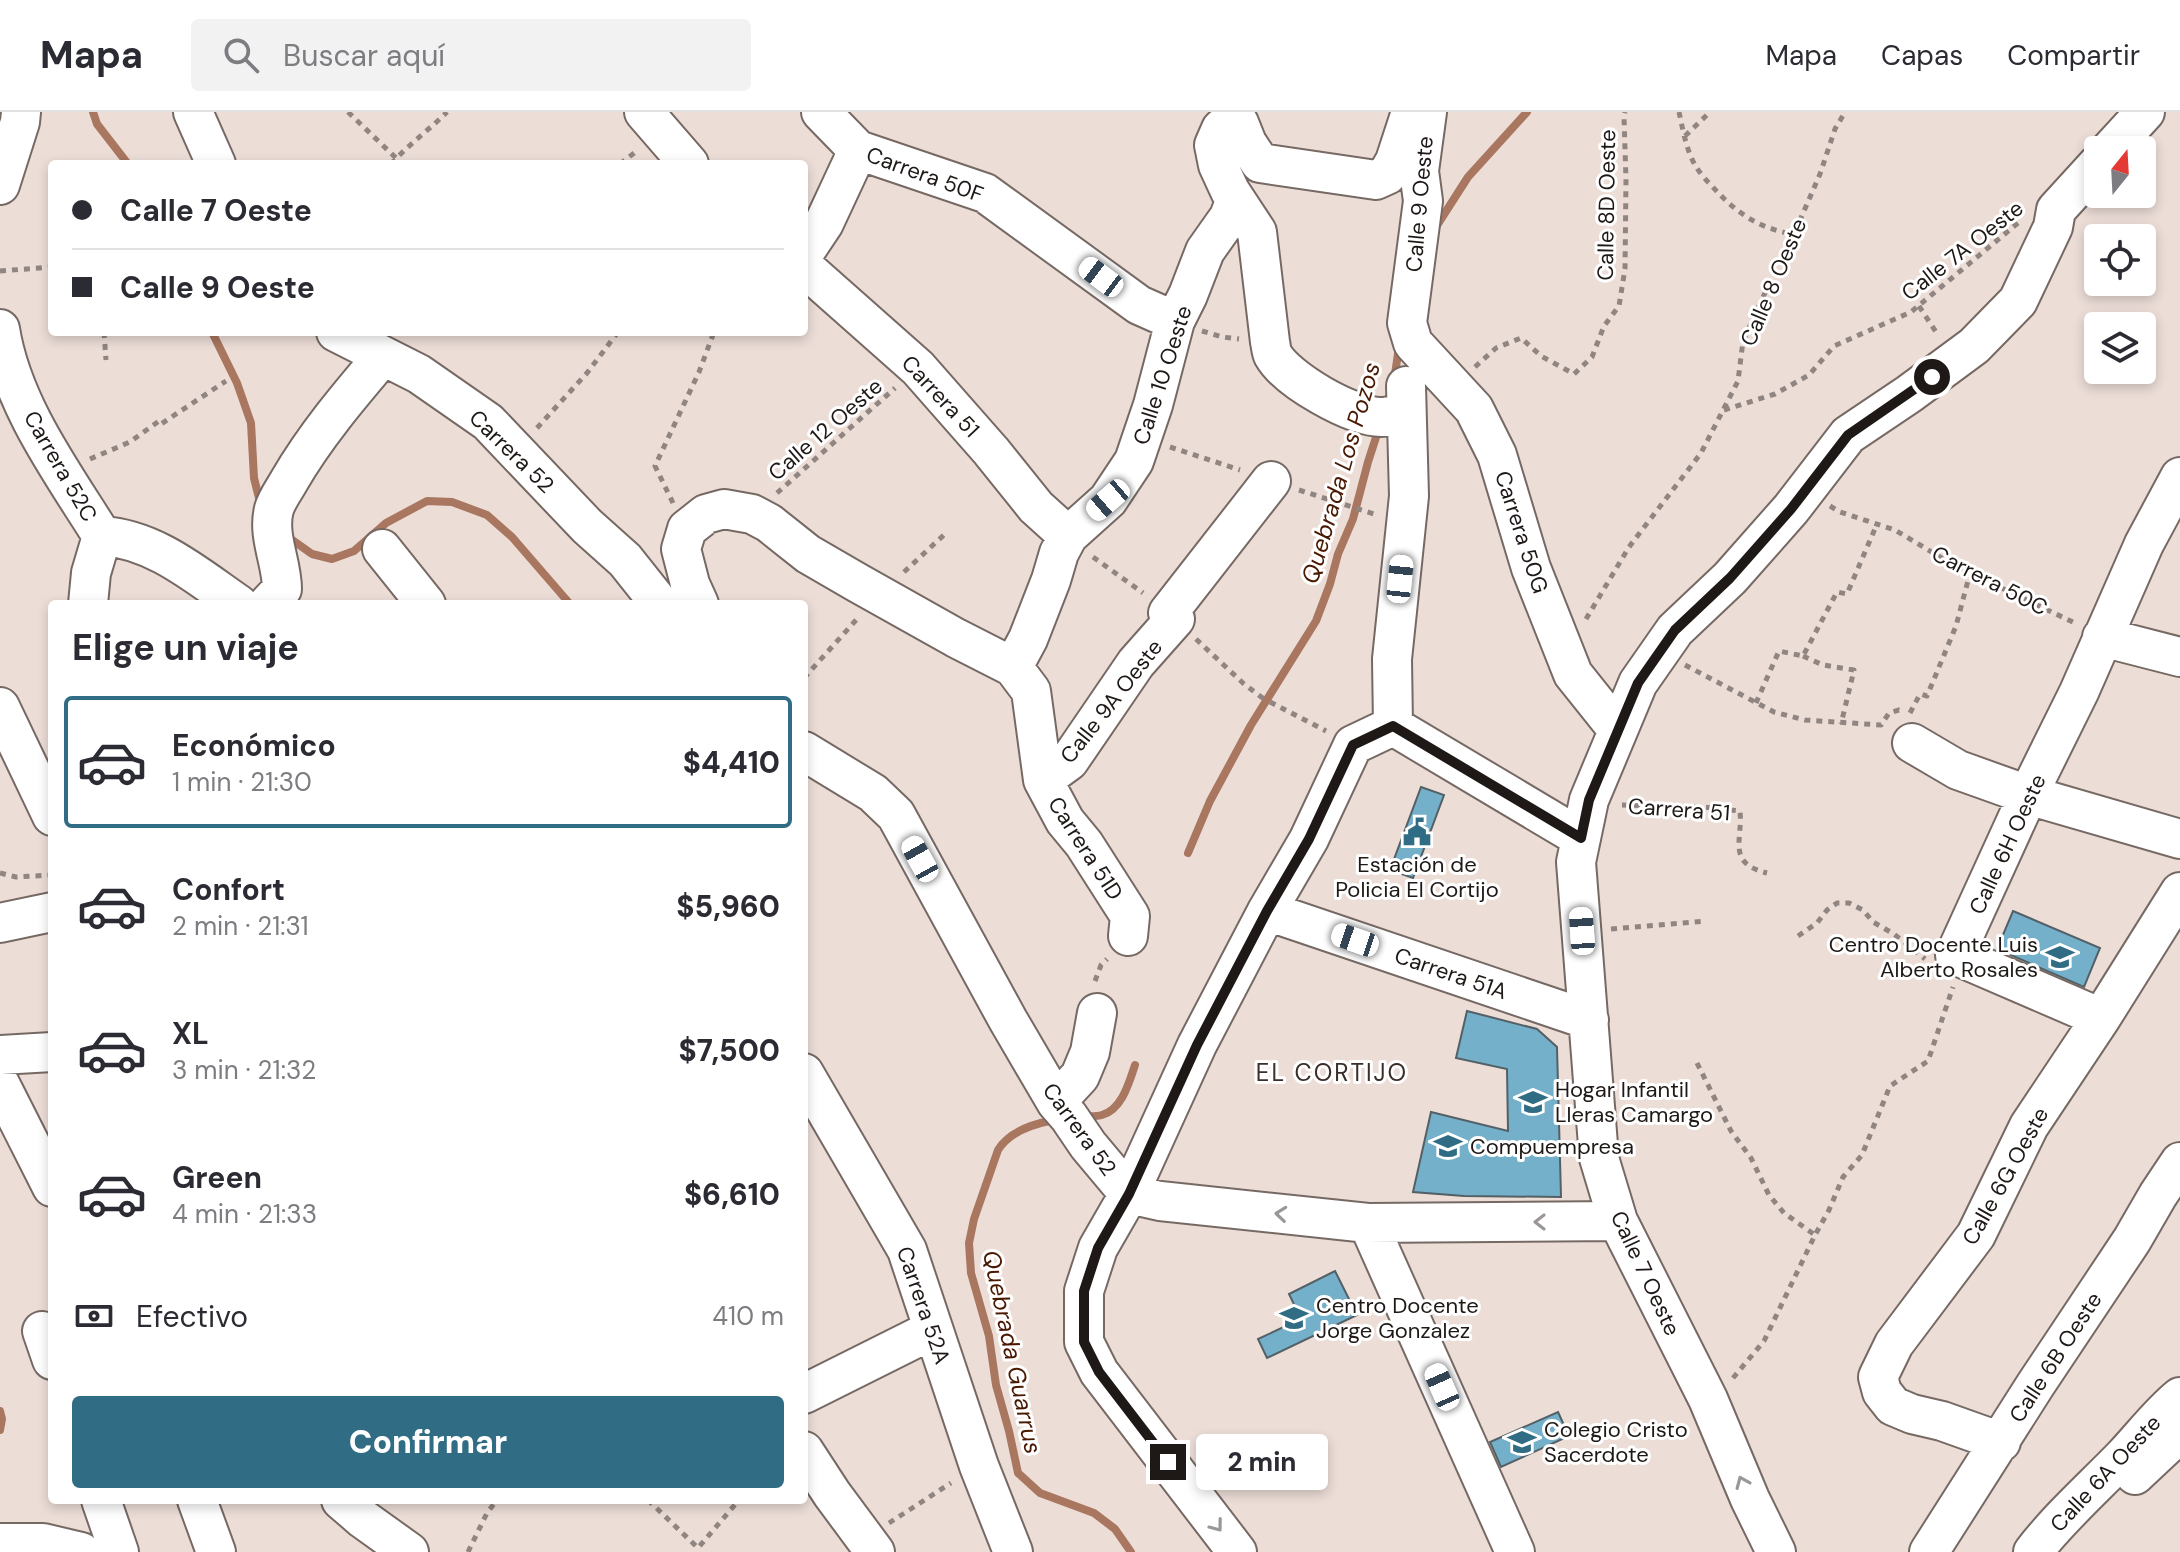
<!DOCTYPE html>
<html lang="es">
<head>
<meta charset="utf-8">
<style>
	:root { --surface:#fff; --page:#f2f2f3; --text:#2b2b33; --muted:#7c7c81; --line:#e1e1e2; --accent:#306c83 }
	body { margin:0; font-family:"DM Sans",sans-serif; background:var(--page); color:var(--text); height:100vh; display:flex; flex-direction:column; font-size:30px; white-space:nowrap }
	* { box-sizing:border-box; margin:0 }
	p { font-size:26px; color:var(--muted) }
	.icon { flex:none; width:44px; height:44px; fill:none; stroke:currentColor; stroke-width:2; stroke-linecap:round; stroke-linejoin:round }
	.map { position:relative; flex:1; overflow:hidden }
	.side { position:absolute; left:48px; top:488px; width:760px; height:904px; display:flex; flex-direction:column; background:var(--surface); border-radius:8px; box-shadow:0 4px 12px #0003 }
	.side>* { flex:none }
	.banner { position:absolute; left:48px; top:48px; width:760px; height:176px; border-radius:8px; box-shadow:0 4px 12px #0003; display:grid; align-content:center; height:176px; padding:0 24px; background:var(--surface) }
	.needle { width:52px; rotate:18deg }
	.controls { position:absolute; left:2084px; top:24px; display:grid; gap:16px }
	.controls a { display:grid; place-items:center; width:72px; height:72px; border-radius:8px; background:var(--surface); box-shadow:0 4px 12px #0003; font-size:40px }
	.end { position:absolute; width:36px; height:36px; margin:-18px; border:10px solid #1e1816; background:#fff; box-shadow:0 0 0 4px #fff }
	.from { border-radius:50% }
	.bubble { position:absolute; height:56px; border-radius:8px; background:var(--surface); box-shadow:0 4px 12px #0003; font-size:26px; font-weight:800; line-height:56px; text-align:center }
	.car { position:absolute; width:24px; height:48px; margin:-24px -12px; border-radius:10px; box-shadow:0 0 6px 2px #0007; background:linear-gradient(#fff 24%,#345 0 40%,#fff 0 76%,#345 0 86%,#fff 0) }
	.banner b { display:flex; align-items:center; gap:28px; height:76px; font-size:30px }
	.banner b+b { border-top:2px solid var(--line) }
	.banner i { width:20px; height:20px; background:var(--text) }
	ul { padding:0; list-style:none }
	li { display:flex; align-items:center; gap:24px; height:132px; margin:0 16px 12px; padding:0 8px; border:4px solid transparent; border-radius:8px }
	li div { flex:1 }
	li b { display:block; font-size:30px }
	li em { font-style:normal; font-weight:800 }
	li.active { border-color:var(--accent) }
	li>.icon { width:72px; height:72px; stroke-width:1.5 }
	h2 { padding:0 24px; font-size:36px; line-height:96px }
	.pay { display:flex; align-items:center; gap:20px; height:88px; padding:0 24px; font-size:30px }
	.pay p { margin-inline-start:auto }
	.primary-button { display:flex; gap:16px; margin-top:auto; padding:16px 24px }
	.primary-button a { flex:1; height:92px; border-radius:8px; background:var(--accent); color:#fff; font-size:32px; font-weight:800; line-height:92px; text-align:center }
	header { display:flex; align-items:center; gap:48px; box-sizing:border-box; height:112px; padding:0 40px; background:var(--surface); border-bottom:2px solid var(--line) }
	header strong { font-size:38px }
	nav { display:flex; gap:44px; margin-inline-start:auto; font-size:28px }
	.search { width:560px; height:72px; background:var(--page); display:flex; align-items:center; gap:20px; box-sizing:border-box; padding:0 28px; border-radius:8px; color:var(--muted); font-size:30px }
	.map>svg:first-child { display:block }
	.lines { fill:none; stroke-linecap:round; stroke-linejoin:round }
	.stream { stroke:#a9765f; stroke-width:8 }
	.building { fill:#74b0ca; stroke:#536066; stroke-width:2 }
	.minor-casing { stroke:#766964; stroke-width:42 }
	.path { stroke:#908581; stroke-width:5; stroke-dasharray:6 6; stroke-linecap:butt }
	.minor { stroke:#fff; stroke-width:38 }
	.oneway { stroke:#9a9796 }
	.route { stroke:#1e1816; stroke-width:10 }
	.labels { text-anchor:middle; stroke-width:6; stroke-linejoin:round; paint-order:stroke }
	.street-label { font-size:22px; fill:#1e1816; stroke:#fff }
	.poi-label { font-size:22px; fill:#1e1816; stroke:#fff; text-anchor:start }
	.water-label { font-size:24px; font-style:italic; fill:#491800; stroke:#fff }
	.neighbourhood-label { font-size:24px; letter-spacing:2px; fill:#392e29; stroke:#fff }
</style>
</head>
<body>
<header>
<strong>Mapa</strong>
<div class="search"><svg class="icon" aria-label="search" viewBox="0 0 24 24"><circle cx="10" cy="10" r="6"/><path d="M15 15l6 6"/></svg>Buscar aquí</div>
<nav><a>Mapa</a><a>Capas</a><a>Compartir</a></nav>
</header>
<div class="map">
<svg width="2180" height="1440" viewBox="0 0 2180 1440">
	<rect width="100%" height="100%" fill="#ecddd7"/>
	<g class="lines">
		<!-- stream -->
		<path class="stream" d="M93,0L97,12L128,52
			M1434,118L1468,65L1527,0
			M212,220L237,271L251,311L254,366L261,394
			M1394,269L1399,235
			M288,425L312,442L332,447L354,439L386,411L427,389L452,390L487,403L512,425L570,492
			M1188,741L1210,689L1251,613L1316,509L1330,472L1338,442L1353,407L1368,350L1379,316
			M1081,1004C1087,1004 1096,1005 1102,1003C1122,997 1129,971 1135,953
			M1049,1009C1030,1013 1009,1020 998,1038L974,1107L969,1131L971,1161L989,1224L996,1273L1009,1319L1018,1361L1040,1381L1094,1401L1115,1417L1131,1440
			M0,1299L2,1307L0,1318"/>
	</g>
	<!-- building -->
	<path class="building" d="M1421,675L1444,683L1413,766L1390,758Z
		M2013,799L2100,836L2084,875L1997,837Z
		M1467,899L1537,917L1557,935L1561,1085L1464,1084L1413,1080L1431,1000L1508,1019L1507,957L1456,946Z
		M1335,1159L1357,1203L1267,1246L1258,1227L1301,1207L1289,1182Z
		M1558,1300L1569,1324L1501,1355L1490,1330Z"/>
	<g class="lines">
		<defs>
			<path id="minor" d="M193,0L216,52
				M644,0L689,52
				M821,0L858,38L985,81L1139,193L1175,209
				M1427,0L1419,59L1423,89L1407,211L1413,231L1474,297L1497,343L1531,456L1573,562L1617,617
				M2110,38L2145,0
				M0,73L20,10L21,0
				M804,141L824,111L858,38
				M804,155L918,256L991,339L1036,395L1068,424
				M0,217C12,293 62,360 102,424L91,461L88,492
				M336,220L419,262L488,310L587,414L625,448L660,492
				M1406,301C1398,302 1389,305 1381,305C1352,305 1287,268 1273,243C1271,239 1271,234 1270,230L1257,120L1230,79L1218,53L1214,33L1221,17L1233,6L1239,11L1247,31L1260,51L1376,68L1387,63L1395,49L1410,3
				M102,424C154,427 196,463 238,492
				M382,437L426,492
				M268,492L282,477C282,450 267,424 274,397C277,387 284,378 289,369C315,324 349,284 383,244
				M699,492L690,472L681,437L687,417L706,402L724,397L752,402L769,411L808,442L858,471L956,526L1013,555L1031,579L1043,668L1065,709L1084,732L1130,804L1128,824
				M1168,501L1271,369
				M2102,525L2180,545
				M1013,555L1028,527L1051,468L1059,441L1068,424L1108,388L1134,349L1153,293L1175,209L1188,183L1205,139L1229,105L1235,89
				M0,595L52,704
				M1393,614L1581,726
				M1912,631L1958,658L2028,683L2180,727
				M804,639L873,681L896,703L1008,908L1056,990L1069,1005L1088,1033L1129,1082L1160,1089L1368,1111L1618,1109
				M1043,668L1069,649L1136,551L1175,507
				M1267,799L1589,908
				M0,811L52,800
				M2101,906L1955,843L2028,683L2079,580L2144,432L2180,365
				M0,943L52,940
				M804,961L907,1138L979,1354L1013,1440
				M0,972L52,1075
				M1056,990L1080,964L1090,940L1097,901
				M1368,1111L1515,1440
				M42,1219L52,1248
				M804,1282L932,1218
				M2001,1330L1942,1309L1912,1302L1893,1294L1882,1280L1878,1265L1894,1232L1976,1123L2029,1014L2101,906L2180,780
				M804,1339L832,1382L875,1440
				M2135,1363L2167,1333L2180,1324
				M101,1388L119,1440
				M197,1388L216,1440
				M341,1388L363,1407L409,1440
				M0,1431H43L81,1440
				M1237,1440L1099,1260L1084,1230V1179L1098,1136L1129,1082L1197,933L1267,799L1309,727L1353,633L1393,614L1392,547L1409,384L1406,274
				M1776,1440L1750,1387L1708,1287L1618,1109L1599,1046L1576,750L1589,688L1638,571L1675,518L1730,466L1791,397L1848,323L1909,282L1974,234L2018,189L2053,115L2056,98L2098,52
				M1929,1440L2036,1272L2132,1128L2158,1083L2180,1050
				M2033,1440C2060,1405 2093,1376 2124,1344C2143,1324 2159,1302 2180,1285"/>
		</defs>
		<!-- minor casing -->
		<use href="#minor" class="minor-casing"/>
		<!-- path -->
		<path class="path" d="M348,0L396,46
			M1679,0C1683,18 1686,37 1695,53C1699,60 1705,67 1711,73C1734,99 1758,117 1794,122
			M1685,24L1710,0
			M391,52C408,33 429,18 447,0
			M620,52L638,38
			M0,159L52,155
			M1919,194L1938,223
			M1202,219L1222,225L1239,227
			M104,220L106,248
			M1475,255L1496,236L1521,226L1541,244L1574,262L1592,245L1604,214L1619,194L1625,157L1626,68L1624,5L1625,0
			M1724,298L1775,282L1809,263L1834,234L1911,200L2018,111
			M537,316L587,261L618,220
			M1170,335L1240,358
			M90,347L130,330L159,309L161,312L226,269
			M1299,378L1377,403
			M777,381L895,276
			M673,391L655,354L699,260L714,220
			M1830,394L1840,400L1895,418L1955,454L2077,512
			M1093,445L1143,481
			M904,460L946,421
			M1586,507L1629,435L1701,341L1738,269L1743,229L1763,185L1794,122L1820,62L1835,17L1845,0
			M1196,527L1244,572L1264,587
			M1803,544L1823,553L1854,558L1841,612
			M1685,553L1774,600L1805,608L1881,613L1889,601L1899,598L1903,599
			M804,566L857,507
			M1270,590L1326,619
			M1756,591L1779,539L1803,544L1837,480L1847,482L1877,412
			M1910,601L1920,582L1927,584L1956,514L1970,461
			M1622,693L1703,695L1740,699C1743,728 1726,751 1767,761
			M0,761L16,765L52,763
			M1611,817L1706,809
			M1798,824L1817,811L1827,798L1837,791H1849L1863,798L1873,810L1894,822L1925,847
			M1095,869L1101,853L1107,847
			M1697,951L1731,1019L1751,1046L1769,1083L1784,1101L1815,1123
			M1733,1266L1764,1229L1815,1123L1829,1098L1843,1065L1862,1043L1890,974L1928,949L1953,875
			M648,1388L698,1436L739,1388
			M889,1411L951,1371
			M468,1440L487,1401L497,1388"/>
		<!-- minor -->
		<use href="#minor" class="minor"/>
	</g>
	<!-- one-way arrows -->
	<defs><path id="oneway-chevron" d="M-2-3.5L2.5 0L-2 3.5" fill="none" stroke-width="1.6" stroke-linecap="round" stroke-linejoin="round" transform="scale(2)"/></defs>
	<g class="oneway">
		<use href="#oneway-chevron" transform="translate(1281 1102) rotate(-174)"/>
		<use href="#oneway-chevron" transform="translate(1540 1110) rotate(180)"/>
		<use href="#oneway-chevron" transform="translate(1742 1370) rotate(-113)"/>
		<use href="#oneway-chevron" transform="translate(1217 1414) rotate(53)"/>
	</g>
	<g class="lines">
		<!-- route -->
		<path class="route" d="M1168,1350L1099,1260L1084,1230V1179L1098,1136L1129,1082L1197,933L1267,799L1309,727L1353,633L1393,614L1581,726L1589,688L1638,571L1675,518L1730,466L1791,397L1848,323L1932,265"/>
	</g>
	<!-- icons -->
	<defs>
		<symbol id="civic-bare" viewBox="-9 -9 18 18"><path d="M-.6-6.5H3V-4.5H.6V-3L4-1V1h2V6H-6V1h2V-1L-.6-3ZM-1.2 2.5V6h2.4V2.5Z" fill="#306c83" stroke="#fff" stroke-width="2.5" paint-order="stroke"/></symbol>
		<symbol id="school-bare" viewBox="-9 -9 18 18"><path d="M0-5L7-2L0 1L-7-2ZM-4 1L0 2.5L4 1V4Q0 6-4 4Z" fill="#306c83" stroke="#fff" stroke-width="2.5" paint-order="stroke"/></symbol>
	</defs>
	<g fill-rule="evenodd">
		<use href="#civic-bare" x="1397" y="700" width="40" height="40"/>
		<use href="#school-bare" x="2040" y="825" width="40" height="40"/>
		<use href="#school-bare" x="1513" y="970" width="40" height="40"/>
		<use href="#school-bare" x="1428" y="1014" width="40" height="40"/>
		<use href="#school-bare" x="1274" y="1186" width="40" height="40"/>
		<use href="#school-bare" x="1502" y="1310" width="40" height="40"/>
	</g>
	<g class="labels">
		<!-- street labels -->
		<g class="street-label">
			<text transform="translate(925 62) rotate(20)" y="8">Carrera 50F</text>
			<text transform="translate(1419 92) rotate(-85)" y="8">Calle 9 Oeste</text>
			<text transform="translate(1606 93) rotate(-89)" y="8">Calle 8D Oeste</text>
			<text transform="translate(1962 138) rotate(-38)" y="8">Calle 7A Oeste</text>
			<text transform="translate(1773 170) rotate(-67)" y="8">Calle 8 Oeste</text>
			<text transform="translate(1162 263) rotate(-72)" y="8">Calle 10 Oeste</text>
			<text transform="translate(941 284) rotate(47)" y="8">Carrera 51</text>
			<text transform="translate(825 317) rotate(-41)" y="8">Calle 12 Oeste</text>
			<text transform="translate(512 339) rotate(44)" y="8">Carrera 52</text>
			<text transform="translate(61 354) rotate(60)" y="8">Carrera 52C</text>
			<text transform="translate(1522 420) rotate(72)" y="8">Carrera 50G</text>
			<text transform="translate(1990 468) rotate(27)" y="8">Carrera 50C</text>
			<text transform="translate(1111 589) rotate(-52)" y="8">Calle 9A Oeste</text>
			<text transform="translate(1679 697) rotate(4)" y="8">Carrera 51</text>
			<text transform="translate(2007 732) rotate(-65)" y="8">Calle 6H Oeste</text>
			<text transform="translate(1086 736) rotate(57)" y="8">Carrera 51D</text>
			<text transform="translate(1451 861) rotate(19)" y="8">Carrera 51A</text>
			<text transform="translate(1080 1017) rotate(54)" y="8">Carrera 52</text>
			<text transform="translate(2005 1064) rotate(-61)" y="8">Calle 6G Oeste</text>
			<text transform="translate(1646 1161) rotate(65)" y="8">Calle 7 Oeste</text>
			<text transform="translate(924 1193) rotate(71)" y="8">Carrera 52A</text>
			<text transform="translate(2055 1245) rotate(-57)" y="8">Calle 6B Oeste</text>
			<text transform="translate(2105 1361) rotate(-47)" y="8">Calle 6A Oeste</text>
		</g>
		<!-- poi labels -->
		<g class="poi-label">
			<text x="1417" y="760" text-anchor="middle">Estación de<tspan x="1417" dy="25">Policia El Cortijo</tspan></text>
			<text x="2038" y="840" text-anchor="end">Centro Docente Luis<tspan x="2038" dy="25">Alberto Rosales</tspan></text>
			<text x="1555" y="985">Hogar Infantil<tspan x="1555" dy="25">Lleras Camargo</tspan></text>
			<text x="1470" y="1042">Compuempresa</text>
			<text x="1316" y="1201">Centro Docente<tspan x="1316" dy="25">Jorge Gonzalez</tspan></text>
			<text x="1544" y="1325">Colegio Cristo<tspan x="1544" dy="25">Sacerdote</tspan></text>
		</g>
		<!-- water labels -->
		<g class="water-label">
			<text transform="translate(1341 361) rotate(-74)" y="8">Quebrada Los Pozos</text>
			<text transform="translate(1012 1240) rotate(78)" y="8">Quebrada Guarrus</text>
		</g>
		<!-- neighbourhood labels -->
		<g class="neighbourhood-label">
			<text x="1332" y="969">EL CORTIJO</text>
		</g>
	</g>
</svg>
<div class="controls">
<a><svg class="needle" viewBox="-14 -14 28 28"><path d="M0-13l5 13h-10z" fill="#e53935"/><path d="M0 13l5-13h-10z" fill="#7c7c81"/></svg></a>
<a><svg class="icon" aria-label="locate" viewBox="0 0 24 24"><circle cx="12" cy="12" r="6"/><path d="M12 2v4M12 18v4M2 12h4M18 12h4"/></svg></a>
<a><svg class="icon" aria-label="layers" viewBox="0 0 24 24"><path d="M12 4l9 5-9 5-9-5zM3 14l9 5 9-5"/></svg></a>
</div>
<i class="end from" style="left:1932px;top:265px"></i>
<i class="end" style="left:1168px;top:1350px"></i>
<div class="bubble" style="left:1196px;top:1322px;width:132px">2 min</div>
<i class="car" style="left:1101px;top:165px;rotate:307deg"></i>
<i class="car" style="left:1108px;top:388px;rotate:229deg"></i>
<i class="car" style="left:1400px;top:467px;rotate:6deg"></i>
<i class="car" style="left:920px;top:747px;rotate:331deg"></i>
<i class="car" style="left:1582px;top:819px;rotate:356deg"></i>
<i class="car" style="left:1355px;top:828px;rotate:289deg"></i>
<i class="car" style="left:1442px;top:1275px;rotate:336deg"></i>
<div class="banner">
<b><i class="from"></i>Calle 7 Oeste</b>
<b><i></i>Calle 9 Oeste</b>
</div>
<section class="side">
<h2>Elige un viaje</h2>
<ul>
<li class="active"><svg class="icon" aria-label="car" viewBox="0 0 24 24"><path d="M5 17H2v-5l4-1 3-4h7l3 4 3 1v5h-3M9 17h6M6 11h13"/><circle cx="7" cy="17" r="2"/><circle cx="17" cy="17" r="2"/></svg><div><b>Económico</b><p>1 min · 21:30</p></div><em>$4,410</em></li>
<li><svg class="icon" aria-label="car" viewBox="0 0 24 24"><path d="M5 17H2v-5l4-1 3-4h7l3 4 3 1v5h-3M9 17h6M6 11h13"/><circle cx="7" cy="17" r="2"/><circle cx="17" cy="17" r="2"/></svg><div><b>Confort</b><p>2 min · 21:31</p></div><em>$5,960</em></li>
<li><svg class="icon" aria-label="car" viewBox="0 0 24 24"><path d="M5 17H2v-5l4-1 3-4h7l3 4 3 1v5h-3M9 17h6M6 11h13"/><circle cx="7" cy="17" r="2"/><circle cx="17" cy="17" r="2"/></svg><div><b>XL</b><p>3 min · 21:32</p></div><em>$7,500</em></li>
<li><svg class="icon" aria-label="car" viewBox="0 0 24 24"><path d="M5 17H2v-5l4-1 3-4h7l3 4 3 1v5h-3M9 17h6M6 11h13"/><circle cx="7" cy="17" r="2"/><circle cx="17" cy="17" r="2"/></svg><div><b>Green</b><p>4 min · 21:33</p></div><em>$6,610</em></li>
</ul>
<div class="pay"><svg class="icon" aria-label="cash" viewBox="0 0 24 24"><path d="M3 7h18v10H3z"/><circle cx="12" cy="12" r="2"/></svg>Efectivo<p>410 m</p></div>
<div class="primary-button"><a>Confirmar</a></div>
</section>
</div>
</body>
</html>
